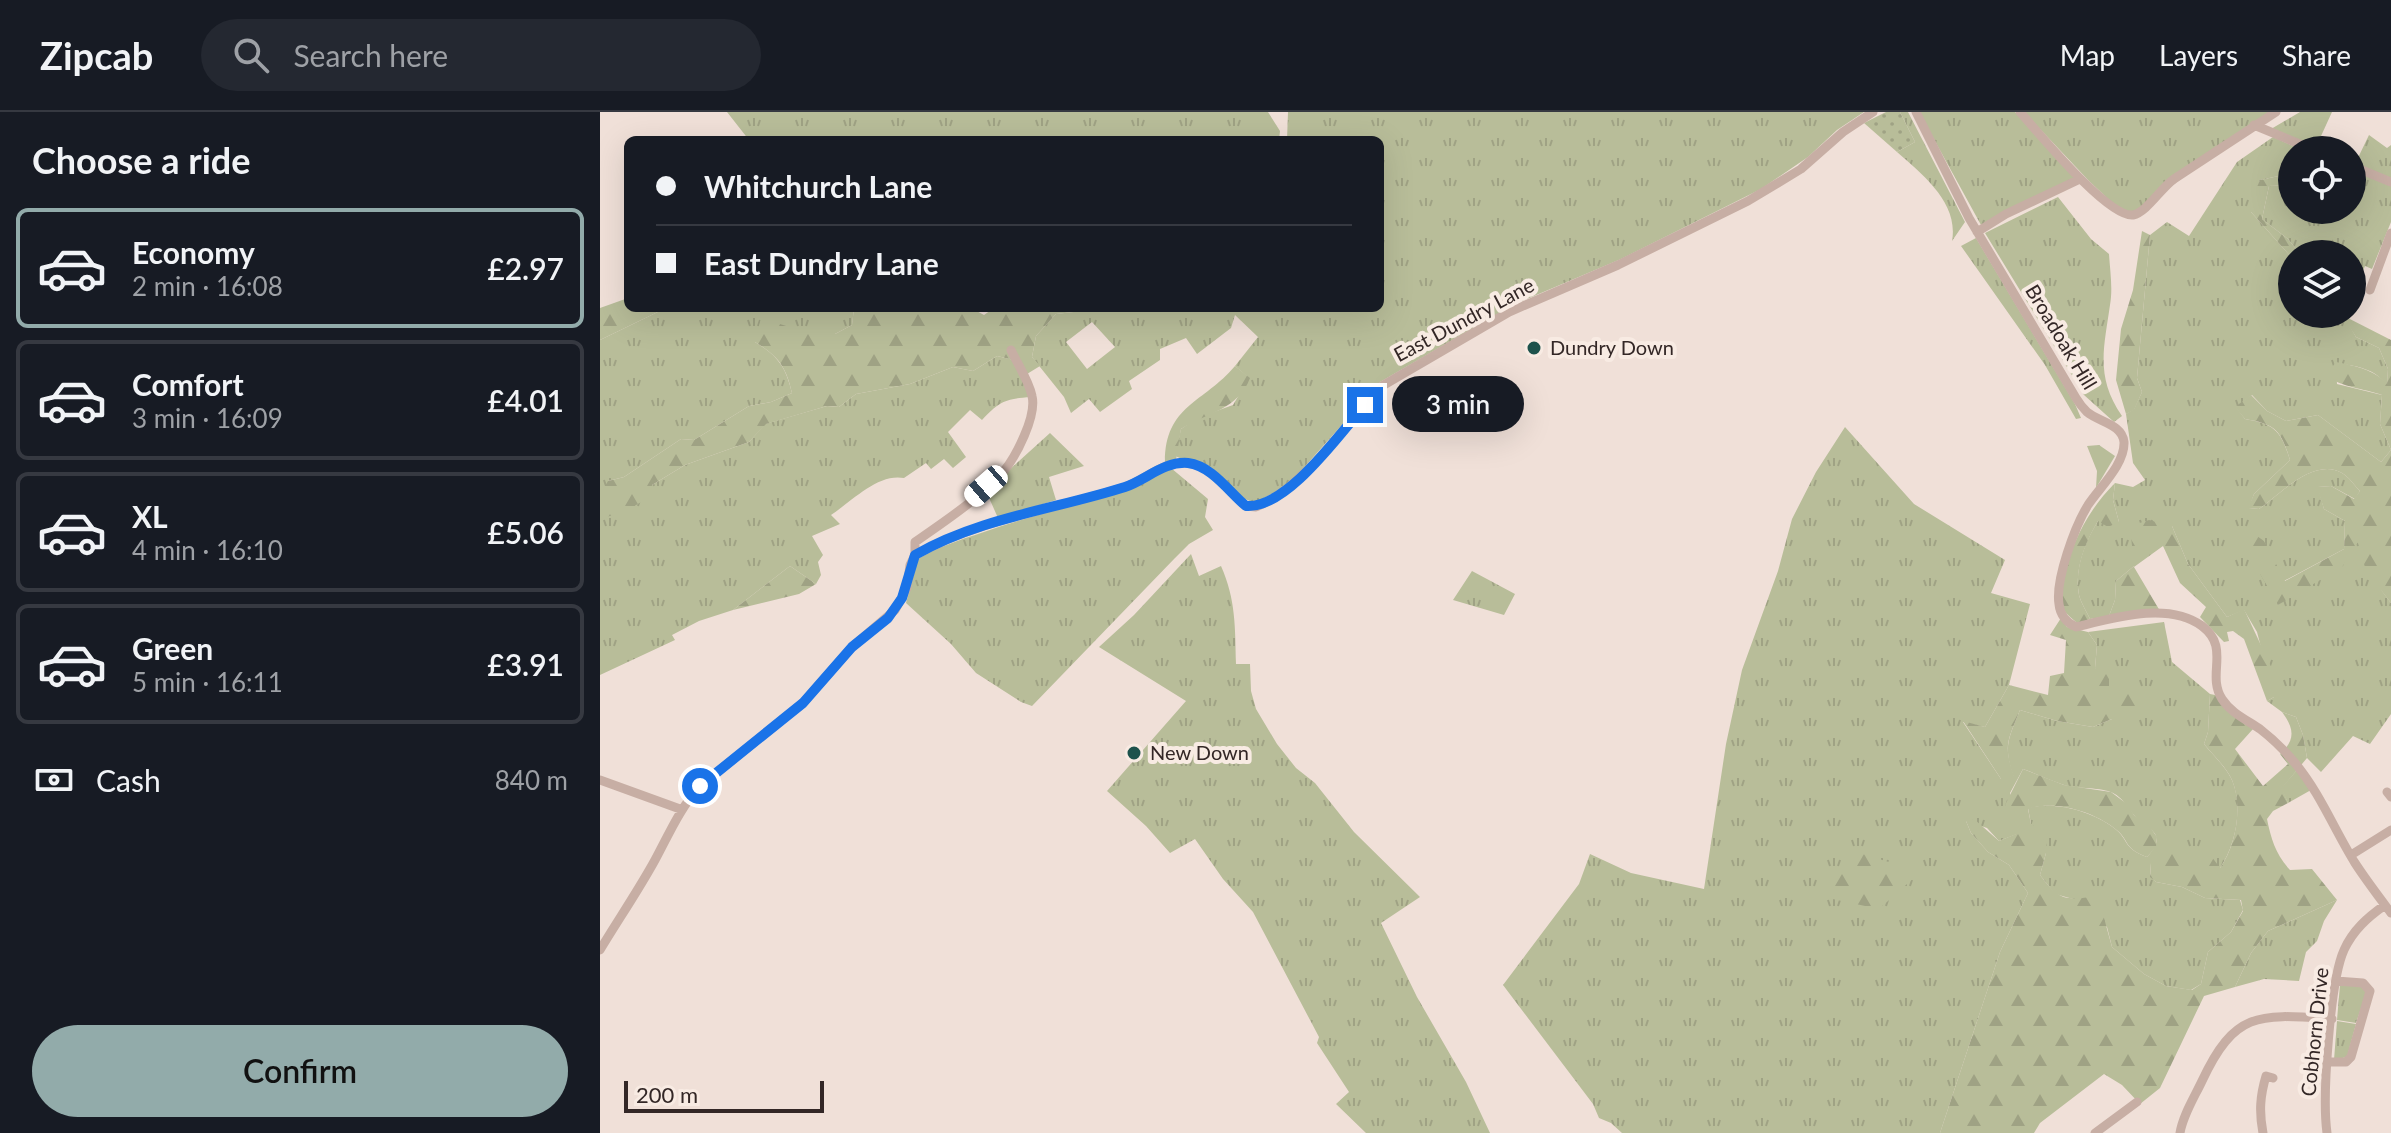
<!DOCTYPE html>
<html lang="en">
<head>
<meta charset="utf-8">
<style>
	:root { --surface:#171b24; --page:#242831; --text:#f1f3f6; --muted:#9ea1a6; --line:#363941; --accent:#92abaa }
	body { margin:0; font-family:Lato,sans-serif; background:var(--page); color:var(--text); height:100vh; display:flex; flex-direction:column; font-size:30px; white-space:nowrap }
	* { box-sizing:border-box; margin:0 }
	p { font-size:26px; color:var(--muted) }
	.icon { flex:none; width:44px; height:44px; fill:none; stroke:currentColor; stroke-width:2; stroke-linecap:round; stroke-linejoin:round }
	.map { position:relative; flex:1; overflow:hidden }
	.panel { display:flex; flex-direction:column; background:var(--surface); width:600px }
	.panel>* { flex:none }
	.top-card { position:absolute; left:24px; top:24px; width:760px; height:176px; border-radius:12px; box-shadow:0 8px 32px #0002; display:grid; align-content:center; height:176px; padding:0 32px; background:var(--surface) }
	.buttons { position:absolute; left:1678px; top:24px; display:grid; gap:16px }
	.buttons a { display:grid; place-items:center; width:88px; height:88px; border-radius:50%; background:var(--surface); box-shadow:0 8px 32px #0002; font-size:40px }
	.scale { position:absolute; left:24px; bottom:20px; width:200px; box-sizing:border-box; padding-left:8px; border:4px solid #332726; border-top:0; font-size:22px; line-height:28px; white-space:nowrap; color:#332726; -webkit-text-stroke:6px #f8ebe3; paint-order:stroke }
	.end { position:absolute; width:36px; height:36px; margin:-18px; border:10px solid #1a73e8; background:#fff; box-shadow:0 0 0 4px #fff }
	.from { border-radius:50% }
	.bubble { position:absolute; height:56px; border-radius:28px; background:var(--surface); box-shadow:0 8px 32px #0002; font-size:26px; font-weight:600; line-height:56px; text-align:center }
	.car { position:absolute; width:24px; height:48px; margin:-24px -12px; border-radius:10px; box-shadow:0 0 6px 2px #0007; background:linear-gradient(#fff 24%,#345 0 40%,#fff 0 76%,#345 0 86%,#fff 0) }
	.top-card b { display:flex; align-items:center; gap:28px; height:76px; font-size:30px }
	.top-card b+b { border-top:2px solid var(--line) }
	.top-card i { width:20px; height:20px; background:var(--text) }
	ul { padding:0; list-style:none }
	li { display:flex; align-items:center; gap:24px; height:120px; margin:0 16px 12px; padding:0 16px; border:4px solid var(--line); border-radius:12px }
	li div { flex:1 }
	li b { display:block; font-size:30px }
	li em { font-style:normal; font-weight:600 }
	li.active { border-color:var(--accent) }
	li>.icon { width:72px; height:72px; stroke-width:1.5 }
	h2 { padding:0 32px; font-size:36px; line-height:96px }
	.pay { display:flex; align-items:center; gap:20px; height:88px; padding:0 32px; font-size:30px }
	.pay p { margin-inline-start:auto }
	.button { display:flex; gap:16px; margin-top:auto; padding:16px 32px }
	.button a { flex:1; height:92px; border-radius:48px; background:var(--accent); color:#111; font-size:32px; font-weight:600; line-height:92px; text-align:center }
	header { display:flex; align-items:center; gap:48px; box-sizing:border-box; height:112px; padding:0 40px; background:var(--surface); border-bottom:2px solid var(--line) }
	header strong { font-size:38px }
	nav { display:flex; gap:44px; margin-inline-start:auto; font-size:28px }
	.search { width:560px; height:72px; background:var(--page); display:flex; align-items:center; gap:20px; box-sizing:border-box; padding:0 28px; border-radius:44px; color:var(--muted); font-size:30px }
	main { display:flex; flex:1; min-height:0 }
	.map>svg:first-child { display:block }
	.grass { fill:url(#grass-tufts); fill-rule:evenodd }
	.forest { fill:url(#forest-firs) }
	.park { fill:url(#park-dots) }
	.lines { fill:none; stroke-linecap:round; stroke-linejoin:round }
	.minor { stroke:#c7aea4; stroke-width:9 }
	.route { stroke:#1a73e8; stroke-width:10 }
	.poi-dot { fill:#1d524c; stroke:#f8ebe3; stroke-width:3 }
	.labels { text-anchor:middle; stroke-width:8; stroke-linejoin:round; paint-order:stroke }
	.street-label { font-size:20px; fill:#332726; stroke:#f8ebe3 }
	.poi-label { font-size:20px; fill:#332726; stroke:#f8ebe3; text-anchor:start }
</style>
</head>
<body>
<header>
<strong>Zipcab</strong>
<div class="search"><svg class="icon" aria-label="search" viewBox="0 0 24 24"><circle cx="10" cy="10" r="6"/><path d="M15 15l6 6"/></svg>Search here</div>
<nav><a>Map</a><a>Layers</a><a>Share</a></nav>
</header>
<main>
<section class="panel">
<h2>Choose a ride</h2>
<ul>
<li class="active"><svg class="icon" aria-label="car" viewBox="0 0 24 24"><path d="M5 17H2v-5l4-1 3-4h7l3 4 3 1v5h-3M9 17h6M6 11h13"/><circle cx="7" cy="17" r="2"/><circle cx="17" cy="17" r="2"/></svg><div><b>Economy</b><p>2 min · 16:08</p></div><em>£2.97</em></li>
<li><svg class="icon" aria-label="car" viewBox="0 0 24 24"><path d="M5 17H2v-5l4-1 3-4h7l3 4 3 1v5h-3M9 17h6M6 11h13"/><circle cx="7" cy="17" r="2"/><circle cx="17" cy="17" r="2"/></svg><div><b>Comfort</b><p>3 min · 16:09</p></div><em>£4.01</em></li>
<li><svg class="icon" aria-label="car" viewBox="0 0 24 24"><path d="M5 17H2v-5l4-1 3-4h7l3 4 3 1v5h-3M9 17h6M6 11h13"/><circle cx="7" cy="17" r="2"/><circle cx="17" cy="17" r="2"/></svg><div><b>XL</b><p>4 min · 16:10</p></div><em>£5.06</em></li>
<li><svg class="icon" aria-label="car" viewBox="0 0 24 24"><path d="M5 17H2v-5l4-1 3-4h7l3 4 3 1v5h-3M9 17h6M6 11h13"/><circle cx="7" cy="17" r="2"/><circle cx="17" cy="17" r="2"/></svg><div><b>Green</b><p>5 min · 16:11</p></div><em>£3.91</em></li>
</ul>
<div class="pay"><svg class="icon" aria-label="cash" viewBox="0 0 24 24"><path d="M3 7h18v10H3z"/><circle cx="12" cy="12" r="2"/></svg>Cash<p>840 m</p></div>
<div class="button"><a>Confirm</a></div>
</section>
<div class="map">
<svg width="1791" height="1021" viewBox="0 0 1791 1021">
	<defs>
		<pattern id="grass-tufts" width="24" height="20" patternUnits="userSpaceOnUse" patternTransform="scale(2)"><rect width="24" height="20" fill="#b8bd99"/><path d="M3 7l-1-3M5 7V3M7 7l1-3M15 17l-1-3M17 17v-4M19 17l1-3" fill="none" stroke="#9fa284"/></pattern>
		<pattern id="forest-firs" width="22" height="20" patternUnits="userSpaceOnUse" patternTransform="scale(2)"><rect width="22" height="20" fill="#b8bd99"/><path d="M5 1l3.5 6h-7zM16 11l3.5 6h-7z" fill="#9fa284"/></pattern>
		<pattern id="park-dots" width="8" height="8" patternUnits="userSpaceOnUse" patternTransform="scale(2)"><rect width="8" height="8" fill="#b8bd99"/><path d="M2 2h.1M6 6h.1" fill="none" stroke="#9fa284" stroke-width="1.8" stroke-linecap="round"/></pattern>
	</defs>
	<rect width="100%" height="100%" fill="#f0e0d8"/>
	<!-- grass -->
	<path class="grass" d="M127,0H668L680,19L679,28H149Z
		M688,0H1264L1237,18L1208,45L1161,77L1021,147L915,192L780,270L700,360L682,376L655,391L645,387L614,360L575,344L581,317L597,306L633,293L649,266L635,254L658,225L635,203L631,216L597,242L586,226L560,237V248L529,269L532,277L500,300L489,287L471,301L464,285L432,245L436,224L456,202L482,199L485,196H780V28H687ZM492,210L515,235L487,257L466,230Z
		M1300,0H1308L1365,110L1352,129C1359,91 1323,63 1297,40L1315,30Z
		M1319,0H1415L1475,66L1381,113Z
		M1424,0H1670L1537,100L1521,99L1489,69Z
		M1700,0H1732L1716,35L1671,17Z
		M1769,23L1787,36L1791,33V67L1755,52Z
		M1673,25L1702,38H1692V61L1660,68L1651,100L1692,146V202H1743L1756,225L1779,236L1788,257L1787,274C1776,256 1755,254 1736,251L1737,272L1782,283L1780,312L1791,338L1781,350L1718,303L1686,309L1667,299L1652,283L1636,295L1645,307C1675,312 1681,319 1690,348L1654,382L1649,396L1659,397C1680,382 1714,345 1742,361C1749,365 1754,373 1760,379L1755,387L1731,374L1718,375L1724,397L1745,409L1744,437L1684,469L1678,493L1759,429L1782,479L1791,491V602L1770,632L1753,624L1721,660L1707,646L1703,623L1696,605L1682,600L1667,589L1674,585L1657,520L1644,498L1627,505L1588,452L1572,414L1534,454L1516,469L1515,488L1509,504L1490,507C1487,500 1481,491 1479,483C1474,457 1485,430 1498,409L1519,410L1513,388L1515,371L1533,375L1545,368L1533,351L1526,302L1534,297L1542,280L1537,266L1550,123L1567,110L1589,124L1637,50Z
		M1752,58L1791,74V110L1772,157L1765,154L1752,183V142H1700L1688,127L1662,107L1669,74L1692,73V98H1752Z
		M1458,85L1491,127L1509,142C1510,158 1513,177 1510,193C1504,236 1495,265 1522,304L1514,310L1484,283L1385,121Z
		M1376,126L1475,292L1481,306L1476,307L1445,253L1361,134Z
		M66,196H254L252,213L235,222H208L155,230C178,244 186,255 192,281L171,290L149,294L94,328L81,327L24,365L8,369L52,373L85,353L149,330L165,312L227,294L239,295L256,282L310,272L353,255L373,259L397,244L414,248L431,285C405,287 400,289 382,308L370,298L348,320L366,345L353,356L344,347L331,357L326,351L304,366C278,361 252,389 231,403L240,412L212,424L223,443L218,450L221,463L216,472L190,454L133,498L99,509L72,523L75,528L0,563V228Z
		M1245,315L1314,392L1405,448L1391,481L1430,492L1409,573L1385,615L1363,610L1401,667L1414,666C1403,634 1408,628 1420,598L1457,609L1493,615L1512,607L1509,582L1495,556L1497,533L1488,520L1564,510L1572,550L1610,582L1608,620L1604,632C1612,642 1625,654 1631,666C1644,693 1636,733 1620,756L1551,751L1550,764L1556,770L1582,775L1605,786L1640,788L1643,798L1631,820L1608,840L1601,872L1591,878L1566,874L1544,862L1512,835L1507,815L1473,787L1455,782L1440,763L1446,741L1431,712L1428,696C1455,689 1492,699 1514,716C1530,728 1521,735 1547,745C1569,721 1549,719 1534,703C1527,695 1523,686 1513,681C1501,675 1478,677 1464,673C1450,668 1437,662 1423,657L1410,681L1417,722L1399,729L1387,716L1366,709L1371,721L1388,740L1409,753L1428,781L1400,840L1340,1021H1022L1011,1011L999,1006L993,992L903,873L979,772L990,742L1031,761L1104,777L1126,632L1142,558L1178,459L1192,407L1216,360Z
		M450,321L484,354L449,365L456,388L398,406L386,379Z
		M571,356L608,387L605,405L613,418L589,432L575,446L432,594L421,590L376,561L351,532L306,491L318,447C338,435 359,428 381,421C443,399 512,386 571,356Z
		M591,442L599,464L621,454C636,488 635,515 636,552H650L651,579L656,597L677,632L696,656L715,671L754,720L820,785L781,811L817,885L866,970L890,1021H766L736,992L749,980L717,931L719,925L653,800L623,767L595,727L570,741L546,714L507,679L586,589L499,535L534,503Z
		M872,459L915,482L904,503L853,488Z
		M1697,658L1711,678L1688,691L1681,676Z
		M1737,788L1724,809L1717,829L1706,840L1699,869L1664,867L1635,875L1651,841L1668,819Z
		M1740,873H1762L1767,879L1756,911L1737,908Z
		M1737,909L1756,912L1747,945L1734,948Z"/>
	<!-- forest -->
	<path class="forest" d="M1692,61V73L1669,74L1662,107L1688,127L1700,142H1692V146L1651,100V89L1660,68Z
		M1542,119L1550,123L1537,266L1542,280L1534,298L1526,302L1516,268L1521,217L1533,178Z
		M28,186V196H66L0,228V196Z
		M254,196H371L384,203L394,196H485L482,199L456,202L436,224L432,245L440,254L427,262L414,248L397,244L373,259L353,255L310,272L256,282L239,295L227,294L166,312L149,330L85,353L52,373L50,385L22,401L2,406V380L8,369L24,365L81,327L94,328L149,294L171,290L192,281C186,254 178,244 155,230L161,206L208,221L217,215L235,222L252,213Z
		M1742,203L1791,228V338L1780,312L1782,283C1763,276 1742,276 1726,263L1736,250C1756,254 1775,258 1787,272L1788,257L1779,236L1756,225Z
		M635,254L650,266C638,298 608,300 581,317L576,348L565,350C565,293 604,291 635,254Z
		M1651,283L1667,299L1686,309L1718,303L1781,350L1791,338V491L1766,459L1758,430L1742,455L1678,493L1648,441L1657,424L1664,429L1685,469L1744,437L1745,409L1724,397L1717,375L1731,374L1754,387L1760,379C1754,373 1749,365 1742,361C1714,345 1680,382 1659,397L1648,396L1654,382L1690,348C1681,318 1675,312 1645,307L1635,295Z
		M1499,333L1515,344L1496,376L1497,359L1487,334Z
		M1515,371L1513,388L1519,410L1508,415L1498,409C1485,431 1474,458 1479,483C1481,491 1487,500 1490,507L1478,512C1473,507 1464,501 1462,494C1459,486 1462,477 1463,469C1471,431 1488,398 1515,371Z
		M1549,408L1572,414L1588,452L1627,505L1644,497L1674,561V585L1667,589L1644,527L1633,519L1627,520L1629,529L1624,530L1600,505L1606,495L1580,471L1563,434L1534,455L1560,499L1509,504L1515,488L1516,469L1534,454L1530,414Z
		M190,454L216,472L199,482L133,498Z
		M1461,506L1467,515L1488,520L1497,533L1495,556L1509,563V581L1528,575L1546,586V601L1533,613L1512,607L1493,615L1457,609L1420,598C1407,631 1403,632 1415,667H1401L1363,609L1385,615L1409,573L1448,583L1450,564L1464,561L1466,528L1450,523Z
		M1610,582L1615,583L1653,617L1635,637L1663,674L1688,652L1680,642C1696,628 1694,616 1682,600L1696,605L1703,623L1707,646L1682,676L1688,691L1673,699L1667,707C1671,727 1676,743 1690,758L1712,757L1737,788L1668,819L1651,841L1635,875L1604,884L1560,976L1540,992L1522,973L1504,962L1440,1011L1434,1021H1340L1400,840L1428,781L1409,753L1388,740L1371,721L1366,709L1374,707L1399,729L1416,722L1405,693L1423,657L1464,673L1511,680L1527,692L1534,703L1550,715L1557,725L1556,735L1547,745C1521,735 1531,728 1514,716C1492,699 1454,688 1428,697L1431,712L1447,724L1446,741L1440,763C1457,785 1462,789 1491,785L1501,795L1512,835L1544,862L1566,874L1592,878L1601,872L1608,840L1631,820L1643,799L1641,788L1605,786L1582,775L1556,770L1550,765L1551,751C1566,735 1585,734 1606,737L1620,756C1636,733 1643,695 1632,668C1626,655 1613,643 1604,632L1608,620Z
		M1260,741L1295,752L1316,764L1279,797L1228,786L1229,776Z"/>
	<!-- park -->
	<path class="park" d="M1286,0H1300L1315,30L1297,40L1264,11Z"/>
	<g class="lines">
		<!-- minor -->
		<path class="minor" d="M1316,0L1369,106L1476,286C1479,291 1483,296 1487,300C1499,310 1522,312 1524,330C1525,352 1500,375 1488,393C1475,414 1455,468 1459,492C1460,503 1467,511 1476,515C1513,506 1568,489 1602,514C1631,536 1606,562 1622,587C1631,601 1647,608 1660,617C1673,627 1685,639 1695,651C1720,681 1735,719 1755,751C1766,768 1779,785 1791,801
			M1420,0C1438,20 1508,106 1533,103C1547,100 1561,76 1574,67L1676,0
			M1654,13L1714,38
			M1752,54L1791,70
			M1377,120L1406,102L1480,67
			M1770,178L1791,121
			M315,443C379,407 456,397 525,375C545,368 564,348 588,351C613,354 628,380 646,394L656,395L671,388L689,375L716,350L782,274L909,200L1018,153L1148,89L1201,57L1243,20L1273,0
			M0,668L80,697
			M1787,680L1791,685
			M1751,743L1791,718
			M0,838C18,808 38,779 55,748C69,722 80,696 100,674L203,591L252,535L295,498L307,476L310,453L315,443V430C341,412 384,383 404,359C416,344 437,304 432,284C429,269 418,253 411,238
			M1728,950H1746L1751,945L1770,879L1763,871L1736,869
			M1495,1021L1537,990
			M1580,1021C1583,1003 1594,986 1602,969C1635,898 1660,902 1732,907
			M1663,1021C1659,1000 1660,984 1666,964L1673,966
			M1727,1021C1722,985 1730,869 1744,838C1753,818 1768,805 1785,793"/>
	</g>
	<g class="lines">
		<!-- route -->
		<path class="route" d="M100,674L203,591L252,535L288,506L302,486L315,443C379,406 456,397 525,375C546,368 564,349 588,351C612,354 629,380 646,394C687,397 740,321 765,293"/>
	</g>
	<!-- markers -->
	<g class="poi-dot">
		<circle cx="934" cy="236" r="8"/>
		<circle cx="534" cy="641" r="8"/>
	</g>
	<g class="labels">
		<!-- street labels -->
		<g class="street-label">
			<text transform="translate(864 208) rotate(-28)" y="7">East Dundry Lane</text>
			<text transform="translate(1461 225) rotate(59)" y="7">Broadoak Hill</text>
			<text transform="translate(1715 920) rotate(-84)" y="7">Cobhorn Drive</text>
		</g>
		<!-- poi labels -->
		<g class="poi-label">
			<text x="950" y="243">Dundry Down</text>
			<text x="550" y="648">New Down</text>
		</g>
	</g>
</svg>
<div class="buttons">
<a><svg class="icon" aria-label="locate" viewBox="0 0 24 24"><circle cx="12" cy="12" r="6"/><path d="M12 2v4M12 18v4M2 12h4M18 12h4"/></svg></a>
<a><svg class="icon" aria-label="layers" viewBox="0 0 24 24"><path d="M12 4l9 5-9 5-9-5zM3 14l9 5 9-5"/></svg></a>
</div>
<div class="scale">200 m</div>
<i class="end from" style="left:100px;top:674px"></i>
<i class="end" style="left:765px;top:293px"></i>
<div class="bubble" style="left:792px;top:264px;width:132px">3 min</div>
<i class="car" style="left:386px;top:374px;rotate:229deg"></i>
<div class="top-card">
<b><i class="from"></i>Whitchurch Lane</b>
<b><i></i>East Dundry Lane</b>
</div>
</div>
</main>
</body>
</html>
